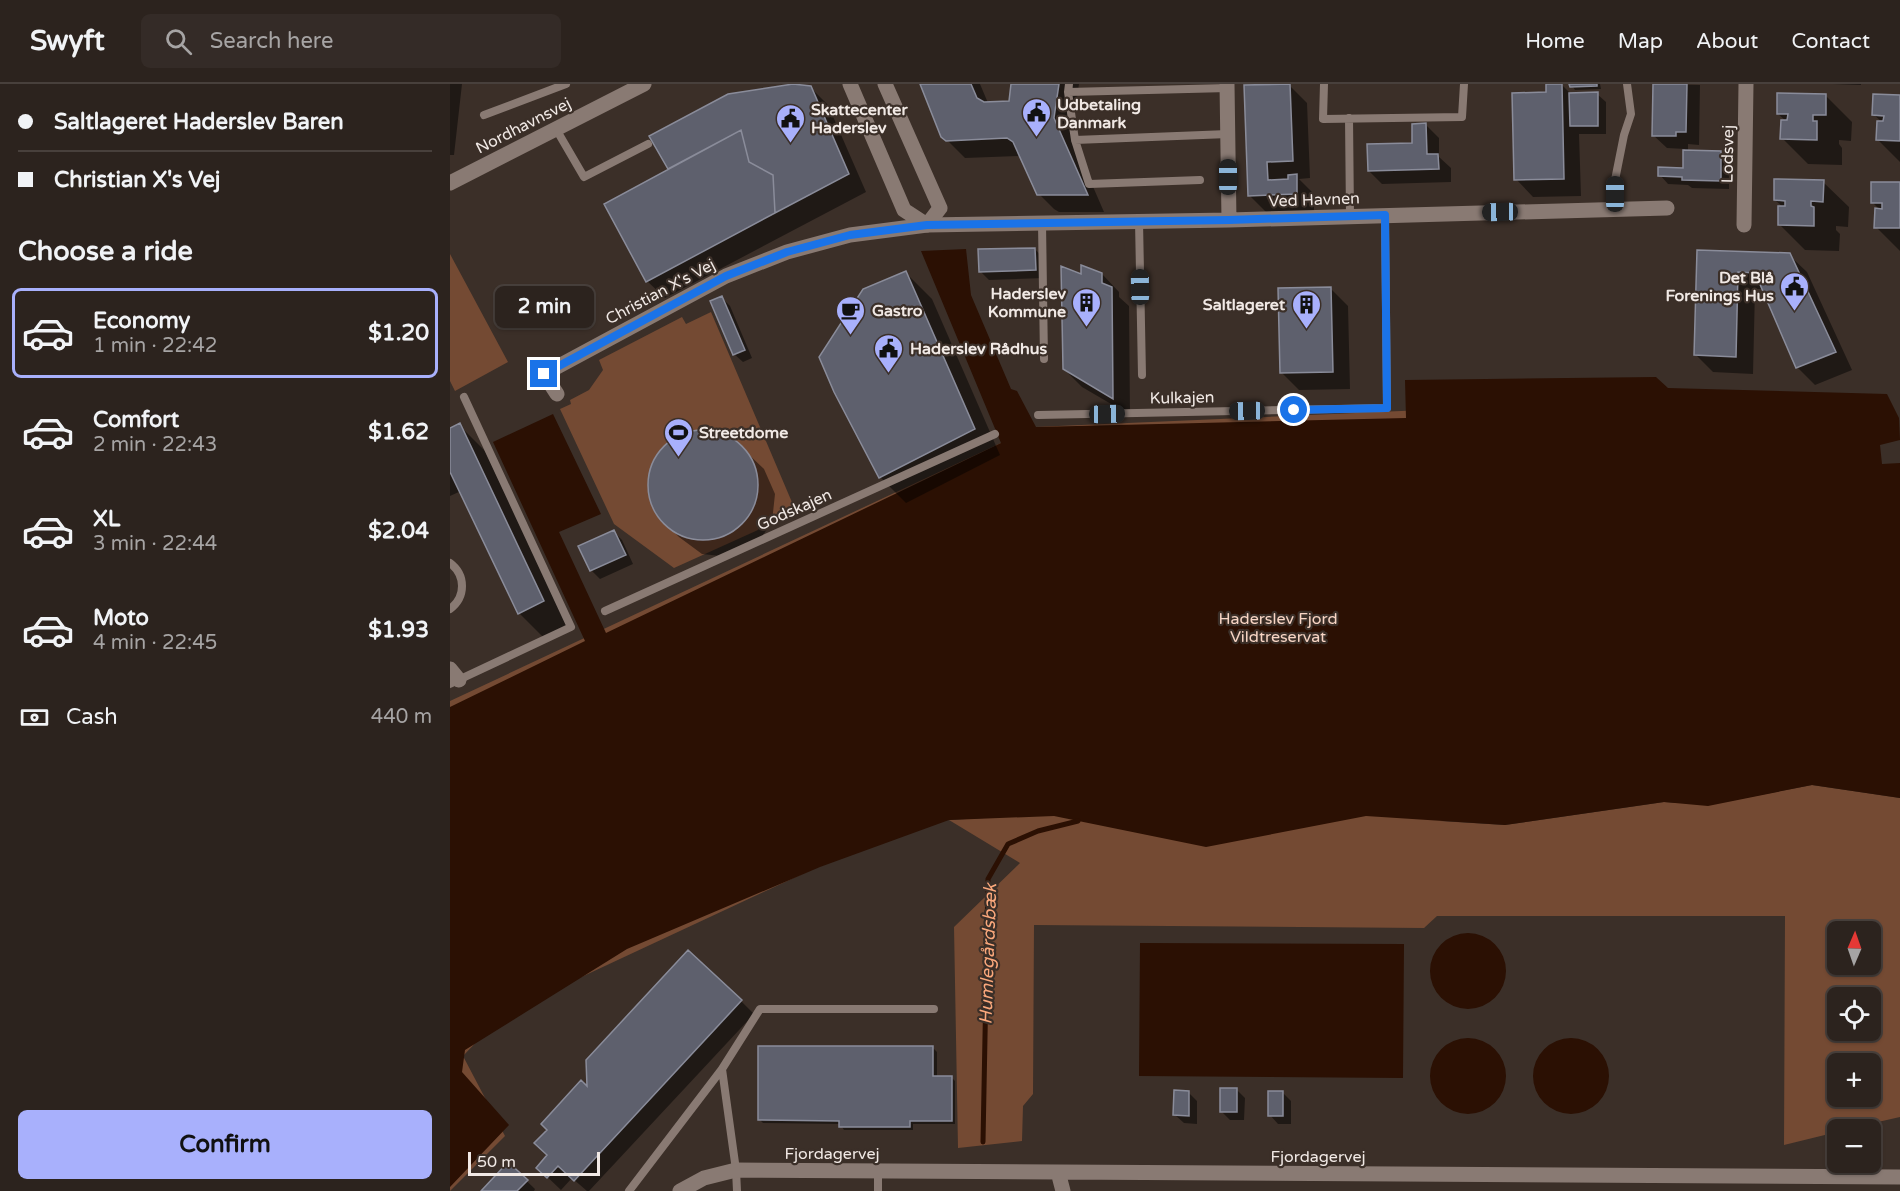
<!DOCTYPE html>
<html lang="en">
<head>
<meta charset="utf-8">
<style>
	:root { --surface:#2c231e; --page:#342b27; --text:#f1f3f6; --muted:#a6a4a4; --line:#48403c; --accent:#a8b0fc }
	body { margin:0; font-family:"Varela Round",sans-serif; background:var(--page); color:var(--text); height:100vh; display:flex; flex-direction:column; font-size:22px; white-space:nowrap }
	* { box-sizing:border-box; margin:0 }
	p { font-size:20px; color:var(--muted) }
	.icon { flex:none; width:33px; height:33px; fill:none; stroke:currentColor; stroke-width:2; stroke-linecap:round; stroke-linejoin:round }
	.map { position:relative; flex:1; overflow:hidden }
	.sheet { display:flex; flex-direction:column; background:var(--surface); width:450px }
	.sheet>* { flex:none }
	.top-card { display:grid; align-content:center; height:132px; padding:0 18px; background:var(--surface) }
	.needle { width:39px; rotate:2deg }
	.controls { position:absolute; left:1377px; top:837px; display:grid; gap:12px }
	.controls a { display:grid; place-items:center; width:54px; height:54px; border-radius:9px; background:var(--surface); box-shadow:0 2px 4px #0004,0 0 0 2px var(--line); font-size:30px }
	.scale { position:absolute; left:18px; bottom:15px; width:132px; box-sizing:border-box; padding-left:6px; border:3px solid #f1e9e5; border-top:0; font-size:16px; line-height:21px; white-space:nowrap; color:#f1e9e5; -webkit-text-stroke:4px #3b2f28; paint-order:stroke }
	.end { position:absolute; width:27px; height:27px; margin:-14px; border:8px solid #1a73e8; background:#fff; box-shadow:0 0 0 3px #fff }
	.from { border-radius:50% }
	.bubble { position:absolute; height:42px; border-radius:9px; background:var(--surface); box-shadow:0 2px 4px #0004,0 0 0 2px var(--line); font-size:20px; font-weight:700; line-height:42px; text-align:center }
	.car { position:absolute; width:18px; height:36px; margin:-18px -9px; border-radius:8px; box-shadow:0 0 4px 2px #0007; background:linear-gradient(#222 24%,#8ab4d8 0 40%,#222 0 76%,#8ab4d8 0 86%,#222 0) }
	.top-card b { display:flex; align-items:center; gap:21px; height:57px; font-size:22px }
	.top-card b+b { border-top:2px solid var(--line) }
	.top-card i { width:15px; height:15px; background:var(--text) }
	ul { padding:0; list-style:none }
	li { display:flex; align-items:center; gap:18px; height:90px; margin:0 12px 9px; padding:0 6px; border:3px solid transparent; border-radius:9px }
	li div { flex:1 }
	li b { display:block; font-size:22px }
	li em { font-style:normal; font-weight:700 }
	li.selected { border-color:var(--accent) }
	li>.icon { width:54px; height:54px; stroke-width:1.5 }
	h2 { padding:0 18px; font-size:27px; line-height:72px }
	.pay { display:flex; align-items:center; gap:15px; height:66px; padding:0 18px; font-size:22px }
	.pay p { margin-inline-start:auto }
	.action { display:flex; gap:12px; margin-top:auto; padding:12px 18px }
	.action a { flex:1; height:69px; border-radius:9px; background:var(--accent); color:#111; font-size:24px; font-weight:700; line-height:69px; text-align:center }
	header { display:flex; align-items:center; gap:36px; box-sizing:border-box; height:84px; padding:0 30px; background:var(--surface); border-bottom:2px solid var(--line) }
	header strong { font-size:28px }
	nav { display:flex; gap:33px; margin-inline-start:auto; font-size:21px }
	.search { width:420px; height:54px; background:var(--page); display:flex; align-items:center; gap:15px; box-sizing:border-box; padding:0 21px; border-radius:9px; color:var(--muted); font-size:22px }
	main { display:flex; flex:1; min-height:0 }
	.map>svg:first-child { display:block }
	.green { fill:#744a33; fill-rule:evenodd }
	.water { fill:#2b1003 }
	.shadow { fill:#0007 }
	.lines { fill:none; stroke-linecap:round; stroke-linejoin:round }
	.stream { stroke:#2b1003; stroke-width:5 }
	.building { fill:#5e606d; stroke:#8a8c9a; stroke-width:1.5 }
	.service { stroke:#897a73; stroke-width:8 }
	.minor { stroke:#897a73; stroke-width:15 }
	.tertiary { stroke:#897a73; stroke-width:15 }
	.route { stroke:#1a73e8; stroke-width:8 }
	.labels { text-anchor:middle; stroke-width:4.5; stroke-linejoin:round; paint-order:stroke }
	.poi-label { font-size:16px; font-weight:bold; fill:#f1e9e5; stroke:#3b2f28; text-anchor:start }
	.street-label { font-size:16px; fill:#f1e9e5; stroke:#3b2f28 }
	.park-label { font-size:16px; fill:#f8d5c4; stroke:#3b2f28 }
	.water-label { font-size:18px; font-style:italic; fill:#fba87c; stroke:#3b2f28 }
</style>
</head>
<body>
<header>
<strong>Swyft</strong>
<div class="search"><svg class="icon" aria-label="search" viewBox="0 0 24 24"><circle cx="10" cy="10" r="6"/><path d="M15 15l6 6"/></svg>Search here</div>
<nav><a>Home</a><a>Map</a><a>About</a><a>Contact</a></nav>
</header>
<main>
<section class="sheet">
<div class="top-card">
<b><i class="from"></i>Saltlageret Haderslev Baren</b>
<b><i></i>Christian X's Vej</b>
</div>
<h2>Choose a ride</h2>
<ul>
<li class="selected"><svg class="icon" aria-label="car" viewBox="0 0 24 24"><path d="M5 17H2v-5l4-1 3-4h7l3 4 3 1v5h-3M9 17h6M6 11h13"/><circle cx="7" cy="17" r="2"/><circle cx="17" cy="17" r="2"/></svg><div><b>Economy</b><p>1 min · 22:42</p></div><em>$1.20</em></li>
<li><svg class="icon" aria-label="car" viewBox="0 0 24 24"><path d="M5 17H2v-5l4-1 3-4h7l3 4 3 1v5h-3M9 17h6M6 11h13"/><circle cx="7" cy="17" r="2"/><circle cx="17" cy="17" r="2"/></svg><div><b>Comfort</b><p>2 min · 22:43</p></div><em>$1.62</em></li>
<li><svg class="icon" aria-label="car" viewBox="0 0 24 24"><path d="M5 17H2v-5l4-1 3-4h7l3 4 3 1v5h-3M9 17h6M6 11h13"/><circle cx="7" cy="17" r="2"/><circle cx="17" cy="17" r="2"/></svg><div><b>XL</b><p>3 min · 22:44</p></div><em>$2.04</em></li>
<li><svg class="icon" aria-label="car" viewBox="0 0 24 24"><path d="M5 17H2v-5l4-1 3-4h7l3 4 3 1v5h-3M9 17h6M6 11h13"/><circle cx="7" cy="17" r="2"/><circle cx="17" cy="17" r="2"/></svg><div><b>Moto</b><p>4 min · 22:45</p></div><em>$1.93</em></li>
</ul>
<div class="pay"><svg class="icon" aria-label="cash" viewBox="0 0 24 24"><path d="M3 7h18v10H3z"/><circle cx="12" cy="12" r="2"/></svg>Cash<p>440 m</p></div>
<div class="action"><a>Confirm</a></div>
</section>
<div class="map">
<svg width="1450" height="1107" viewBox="0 0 1450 1107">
	<rect width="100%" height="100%" fill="#3b2f28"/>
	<!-- green -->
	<path class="green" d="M0,170L58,278L5,307L0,297Z
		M261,228L344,423L314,436L308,446L224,484L164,440L110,325L121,320L120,316L139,306L153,286L149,276L232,233L236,240Z
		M1316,311L1429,380L1450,384L1346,699L1258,721L1362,701L1450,714V1033L1397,1045L1388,1046L1387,1048L1334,1061L1335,832H987L974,844L584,841L583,1010L573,1022L572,1057L508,1064L504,843L570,779L499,736L568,732L502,720L54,929L13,972L55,1052L0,1107V617L585,343ZM1223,709L1227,719L1214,718L1055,741L990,737ZM1388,848H1420V880H1388ZM1388,914H1420V946H1388ZM1388,980H1420V1012H1388Z"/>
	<!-- water -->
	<path class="water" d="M516,165L521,211L561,305L567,307L586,343L956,334L955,296L1206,293L1218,304L1437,310L1449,334L1450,356L1430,361L1432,380L1450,379V714L1362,701L1258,722L1214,718L1055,741L916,732L756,763L604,732L499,736L370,783L177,865L15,966L12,988L59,1041L0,1103V623L135,557L43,358L103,330L151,430L109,448L156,549L551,359L471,167Z
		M980 887a38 38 0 1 1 76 0a38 38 0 1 1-76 0Z
		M690,859L954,860L953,994L689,992Z
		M1083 992a38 38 0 1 1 76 0a38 38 0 1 1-76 0Z
		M980 992a38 38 0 1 1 76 0a38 38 0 1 1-76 0Z"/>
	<!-- shadow -->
	<path class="shadow" d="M0,0H12L4,71H0Z
		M471,0H530L538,19L560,18L563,0H629L621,52L654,128H609L604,125L586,107L570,72L515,74L493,52Z
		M1098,0H1111L1121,10H1147L1156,18V50H1129L1131,112L1083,113L1066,95L1098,10Z
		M1121,0H1150L1151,5L1125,6Z
		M1205,0L1250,1L1249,61L1238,60V68L1271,69L1279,77V105L1242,104L1238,101L1218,100L1210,91L1234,86L1235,65L1217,64L1203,51Z
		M1383,0H1411V1Z
		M350,1L360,3L378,21L416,108L215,214L197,197L220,86L201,52L278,11Z
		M839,1L857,19L860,94L849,95L864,110V127L817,129L799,111Z
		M1376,12L1402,38L1401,57L1389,56V60L1392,64V81L1358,80L1332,54L1336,37L1328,30Z
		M1424,12H1450V78L1428,56L1432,38L1424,31Z
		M976,41L989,54V73L1001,84V98L932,100L919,87L964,61Z
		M1373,98L1399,123L1398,143L1386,142V146L1390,150L1389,167L1355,166L1329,140L1333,123L1325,116Z
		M1423,99L1450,100V167L1426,143L1430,126L1422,118Z
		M585,165L593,174L594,194L539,196L530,187Z
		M1249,168L1339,171L1357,188L1402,286L1365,301L1347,283L1313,205H1305L1303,290L1263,288L1245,270Z
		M456,189L482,215L550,371L456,419L431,394L385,307Z
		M652,190L669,208V213L679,222L680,331L632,303L614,285L632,193Z
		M880,204L898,222L900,305L849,306L832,289Z
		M272,214L280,222L302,274L293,278L284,270Z
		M9,341L35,367L119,543L95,555L69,529L11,407L0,412V346Z
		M244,347L272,350L295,367L314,385L325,410L322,438L306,461L280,473L252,470L229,453L211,435L199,409L202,382L219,359Z
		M164,448L172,456L183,480L150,495L141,486Z
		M291,917L304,930L139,1107H137L122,1094L111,1106L88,1084L99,1072L139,1005Z
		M483,964L487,968V993H501L505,997V1040H463V1046H394L390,1040L313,1039L309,1035Z
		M786,1005L795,1014L794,1036H780L771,1027Z
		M738,1008L747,1017V1040L734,1039L725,1031Z
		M833,1009L841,1017V1040H828L820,1031Z
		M59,1080L85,1105L84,1107H33Z"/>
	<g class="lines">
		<!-- stream -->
		<path class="stream" d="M533,1058L538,795L558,760L588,747L628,737"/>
	</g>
	<!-- building -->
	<path class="building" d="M343,0L361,2L399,90L325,129L323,91L299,78L291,46L218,85L199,52L278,10Z
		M470,0H521L527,14L534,18L559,17L561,0H609L604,34L638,111H587L563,58L557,54L496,57L491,53Z
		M840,0L843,77L817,78L818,96L838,95V91L847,90V110L798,112L794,1Z
		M1096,0H1112L1114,95L1064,96L1062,9L1096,8Z
		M1119,0H1147V2L1120,3Z
		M1203,0H1237L1236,48H1226V52H1202Z
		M1148,8V42H1120L1119,9Z
		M1327,9L1376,10V31H1363V37H1367V56L1330,55L1331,36H1337L1338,30H1327Z
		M1423,10L1450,11V57L1426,56L1427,37H1433L1434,32L1422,31Z
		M976,39L977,70H988L989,85L918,87L917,60L962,59V40Z
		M291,46L299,78L323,91L325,129L196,198L154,120Z
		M1233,66L1271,67V97L1232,96V93L1208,92V83L1233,84Z
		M1324,95L1374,96L1373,118L1361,117V122L1364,123V142L1328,141V122H1335V117L1324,116Z
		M1421,98H1450V144H1424L1425,124L1432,125V119H1421Z
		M585,164L586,186L529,188L528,165Z
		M1247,166L1340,169L1386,268L1346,284L1305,189L1288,188L1286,273L1244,271Z
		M631,181L652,189V199L662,203L663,315L613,285L611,182L631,190Z
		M456,187L525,345L429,394L384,308L369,273L413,205Z
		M881,203L883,288L830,289L828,204Z
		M272,212L295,266L283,271L260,217Z
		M10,339L94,517L68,530L0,388V344Z
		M198 401a55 55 0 1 1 110 0a55 55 0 1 1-110 0Z
		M164,446L176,471L140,487L128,462Z
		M238,866L292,916L124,1097L108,1082L97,1094L86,1084L97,1071L84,1059L97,1046L91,1040L131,996L137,1002L136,976Z
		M308,962H483V992H502V1037H460V1043H389V1037L308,1036Z
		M770,1004H787V1028H770Z
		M724,1006L739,1007V1032L723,1031Z
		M818,1007H833V1032H818Z
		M58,1078L78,1096L67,1107H31Z"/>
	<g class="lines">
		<!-- service -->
		<path class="service" d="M619,0L618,8L625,56L639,100L750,96
			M874,0L873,35L1012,33L1014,0
			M618,8L778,4
			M34,31L116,0
			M899,34L900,132
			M106,45L134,93L198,60
			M625,56L778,50
			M1165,125V96L1174,51L1181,30L1177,0
			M689,137L692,291
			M592,139L594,275
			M588,331L937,324L935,131
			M0,479C16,491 16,513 0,525
			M155,527L545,350
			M0,600L121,543L14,313
			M428,1087V1107
			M179,1107L272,985
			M287,1107L286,1086L272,985L310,925H484"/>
		<!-- minor -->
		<path class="minor" d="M777,0L779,136
			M1294,141L1296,0
			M107,310L94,290L276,192L337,168L400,151L477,141L779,136L1217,124
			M0,585L9,596
			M608,1088L613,1107
			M230,1107L254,1094L286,1086L1450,1093"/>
		<!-- tertiary -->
		<path class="tertiary" d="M400,0L454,126L477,141L490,124L435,0
			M0,99L194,0"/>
	</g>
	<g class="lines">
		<!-- route -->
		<path class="route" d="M94,290L276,192L337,168L400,151L477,141L779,136L935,131L937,324L844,326"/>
	</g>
	<!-- icons -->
	<defs>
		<symbol id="civic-pin" viewBox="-11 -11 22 30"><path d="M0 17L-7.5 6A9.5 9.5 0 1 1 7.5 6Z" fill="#a8b0fc" stroke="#3b2f28"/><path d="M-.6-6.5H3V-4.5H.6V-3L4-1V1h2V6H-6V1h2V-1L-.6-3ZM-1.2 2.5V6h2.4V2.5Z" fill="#111"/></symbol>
		<symbol id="building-pin" viewBox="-11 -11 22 30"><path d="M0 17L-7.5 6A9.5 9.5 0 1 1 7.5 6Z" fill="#a8b0fc" stroke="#3b2f28"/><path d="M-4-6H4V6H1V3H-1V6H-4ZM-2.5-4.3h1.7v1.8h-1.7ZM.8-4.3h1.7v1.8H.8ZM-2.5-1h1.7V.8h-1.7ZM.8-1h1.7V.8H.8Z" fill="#111"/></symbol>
		<symbol id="cafe-pin" viewBox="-11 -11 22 30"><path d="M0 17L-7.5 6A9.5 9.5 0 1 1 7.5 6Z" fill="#a8b0fc" stroke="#3b2f28"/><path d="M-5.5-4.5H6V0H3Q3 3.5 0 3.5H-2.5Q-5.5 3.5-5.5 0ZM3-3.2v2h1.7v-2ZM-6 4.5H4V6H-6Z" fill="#111"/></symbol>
		<symbol id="stadium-pin" viewBox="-11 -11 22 30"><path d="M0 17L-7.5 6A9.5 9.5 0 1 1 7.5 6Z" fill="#a8b0fc" stroke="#3b2f28"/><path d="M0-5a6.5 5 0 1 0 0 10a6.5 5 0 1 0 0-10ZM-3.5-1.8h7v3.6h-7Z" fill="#111"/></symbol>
	</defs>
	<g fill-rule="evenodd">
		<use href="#civic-pin" x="570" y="12" width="33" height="45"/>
		<use href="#civic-pin" x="324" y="18" width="33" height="45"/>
		<use href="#civic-pin" x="1328" y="186" width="33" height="45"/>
		<use href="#building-pin" x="620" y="202" width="33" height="45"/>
		<use href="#building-pin" x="840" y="204" width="33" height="45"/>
		<use href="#cafe-pin" x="384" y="210" width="33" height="45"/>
		<use href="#civic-pin" x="422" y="248" width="33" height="45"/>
		<use href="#stadium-pin" x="212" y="332" width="33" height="45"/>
	</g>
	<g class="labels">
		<!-- poi labels -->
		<g class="poi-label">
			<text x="607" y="26">Udbetaling<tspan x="607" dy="18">Danmark</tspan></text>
			<text x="361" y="31">Skattecenter<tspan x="361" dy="18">Haderslev</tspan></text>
			<text x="1324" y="199" text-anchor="end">Det Blå<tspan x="1324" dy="18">Forenings Hus</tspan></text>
			<text x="616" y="215" text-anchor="end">Haderslev<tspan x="616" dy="18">Kommune</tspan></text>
			<text x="835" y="226" text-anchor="end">Saltlageret</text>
			<text x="422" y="232">Gastro</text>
			<text x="460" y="270">Haderslev Rådhus</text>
			<text x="249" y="354">Streetdome</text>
		</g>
		<!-- street labels -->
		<g class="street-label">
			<text transform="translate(73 41) rotate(-27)" y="6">Nordhavnsvej</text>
			<text transform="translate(1277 70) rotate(-89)" y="6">Lodsvej</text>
			<text transform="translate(864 115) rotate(-2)" y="6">Ved Havnen</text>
			<text transform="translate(210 207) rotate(-28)" y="6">Christian X's Vej</text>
			<text transform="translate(732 313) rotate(-1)" y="6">Kulkajen</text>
			<text transform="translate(344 425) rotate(-24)" y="6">Godskajen</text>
			<text x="382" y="1075">Fjordagervej</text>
			<text x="868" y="1078">Fjordagervej</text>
		</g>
		<!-- park labels -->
		<g class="park-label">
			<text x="828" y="540">Haderslev Fjord<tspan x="828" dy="18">Vildtreservat</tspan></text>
		</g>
		<!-- water labels -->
		<g class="water-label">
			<text transform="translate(538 870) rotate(-88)" y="6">Humlegårdsbæk</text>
		</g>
	</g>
</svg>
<div class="controls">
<a><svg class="needle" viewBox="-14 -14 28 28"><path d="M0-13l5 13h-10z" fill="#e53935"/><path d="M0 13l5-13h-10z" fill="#a6a4a4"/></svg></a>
<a><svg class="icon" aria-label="locate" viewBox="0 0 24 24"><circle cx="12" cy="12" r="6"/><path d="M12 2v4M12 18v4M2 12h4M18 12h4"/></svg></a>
<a>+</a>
<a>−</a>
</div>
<div class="scale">50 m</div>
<i class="end from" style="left:844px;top:326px"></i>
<i class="end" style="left:94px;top:290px"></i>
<div class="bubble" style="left:45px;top:202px;width:99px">2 min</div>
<i class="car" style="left:778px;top:93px;rotate:0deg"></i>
<i class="car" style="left:1165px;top:110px;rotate:0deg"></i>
<i class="car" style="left:1050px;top:128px;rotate:269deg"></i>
<i class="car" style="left:690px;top:203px;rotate:359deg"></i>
<i class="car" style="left:797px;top:327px;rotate:269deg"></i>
<i class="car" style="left:657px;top:330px;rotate:89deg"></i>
</div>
</main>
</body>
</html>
